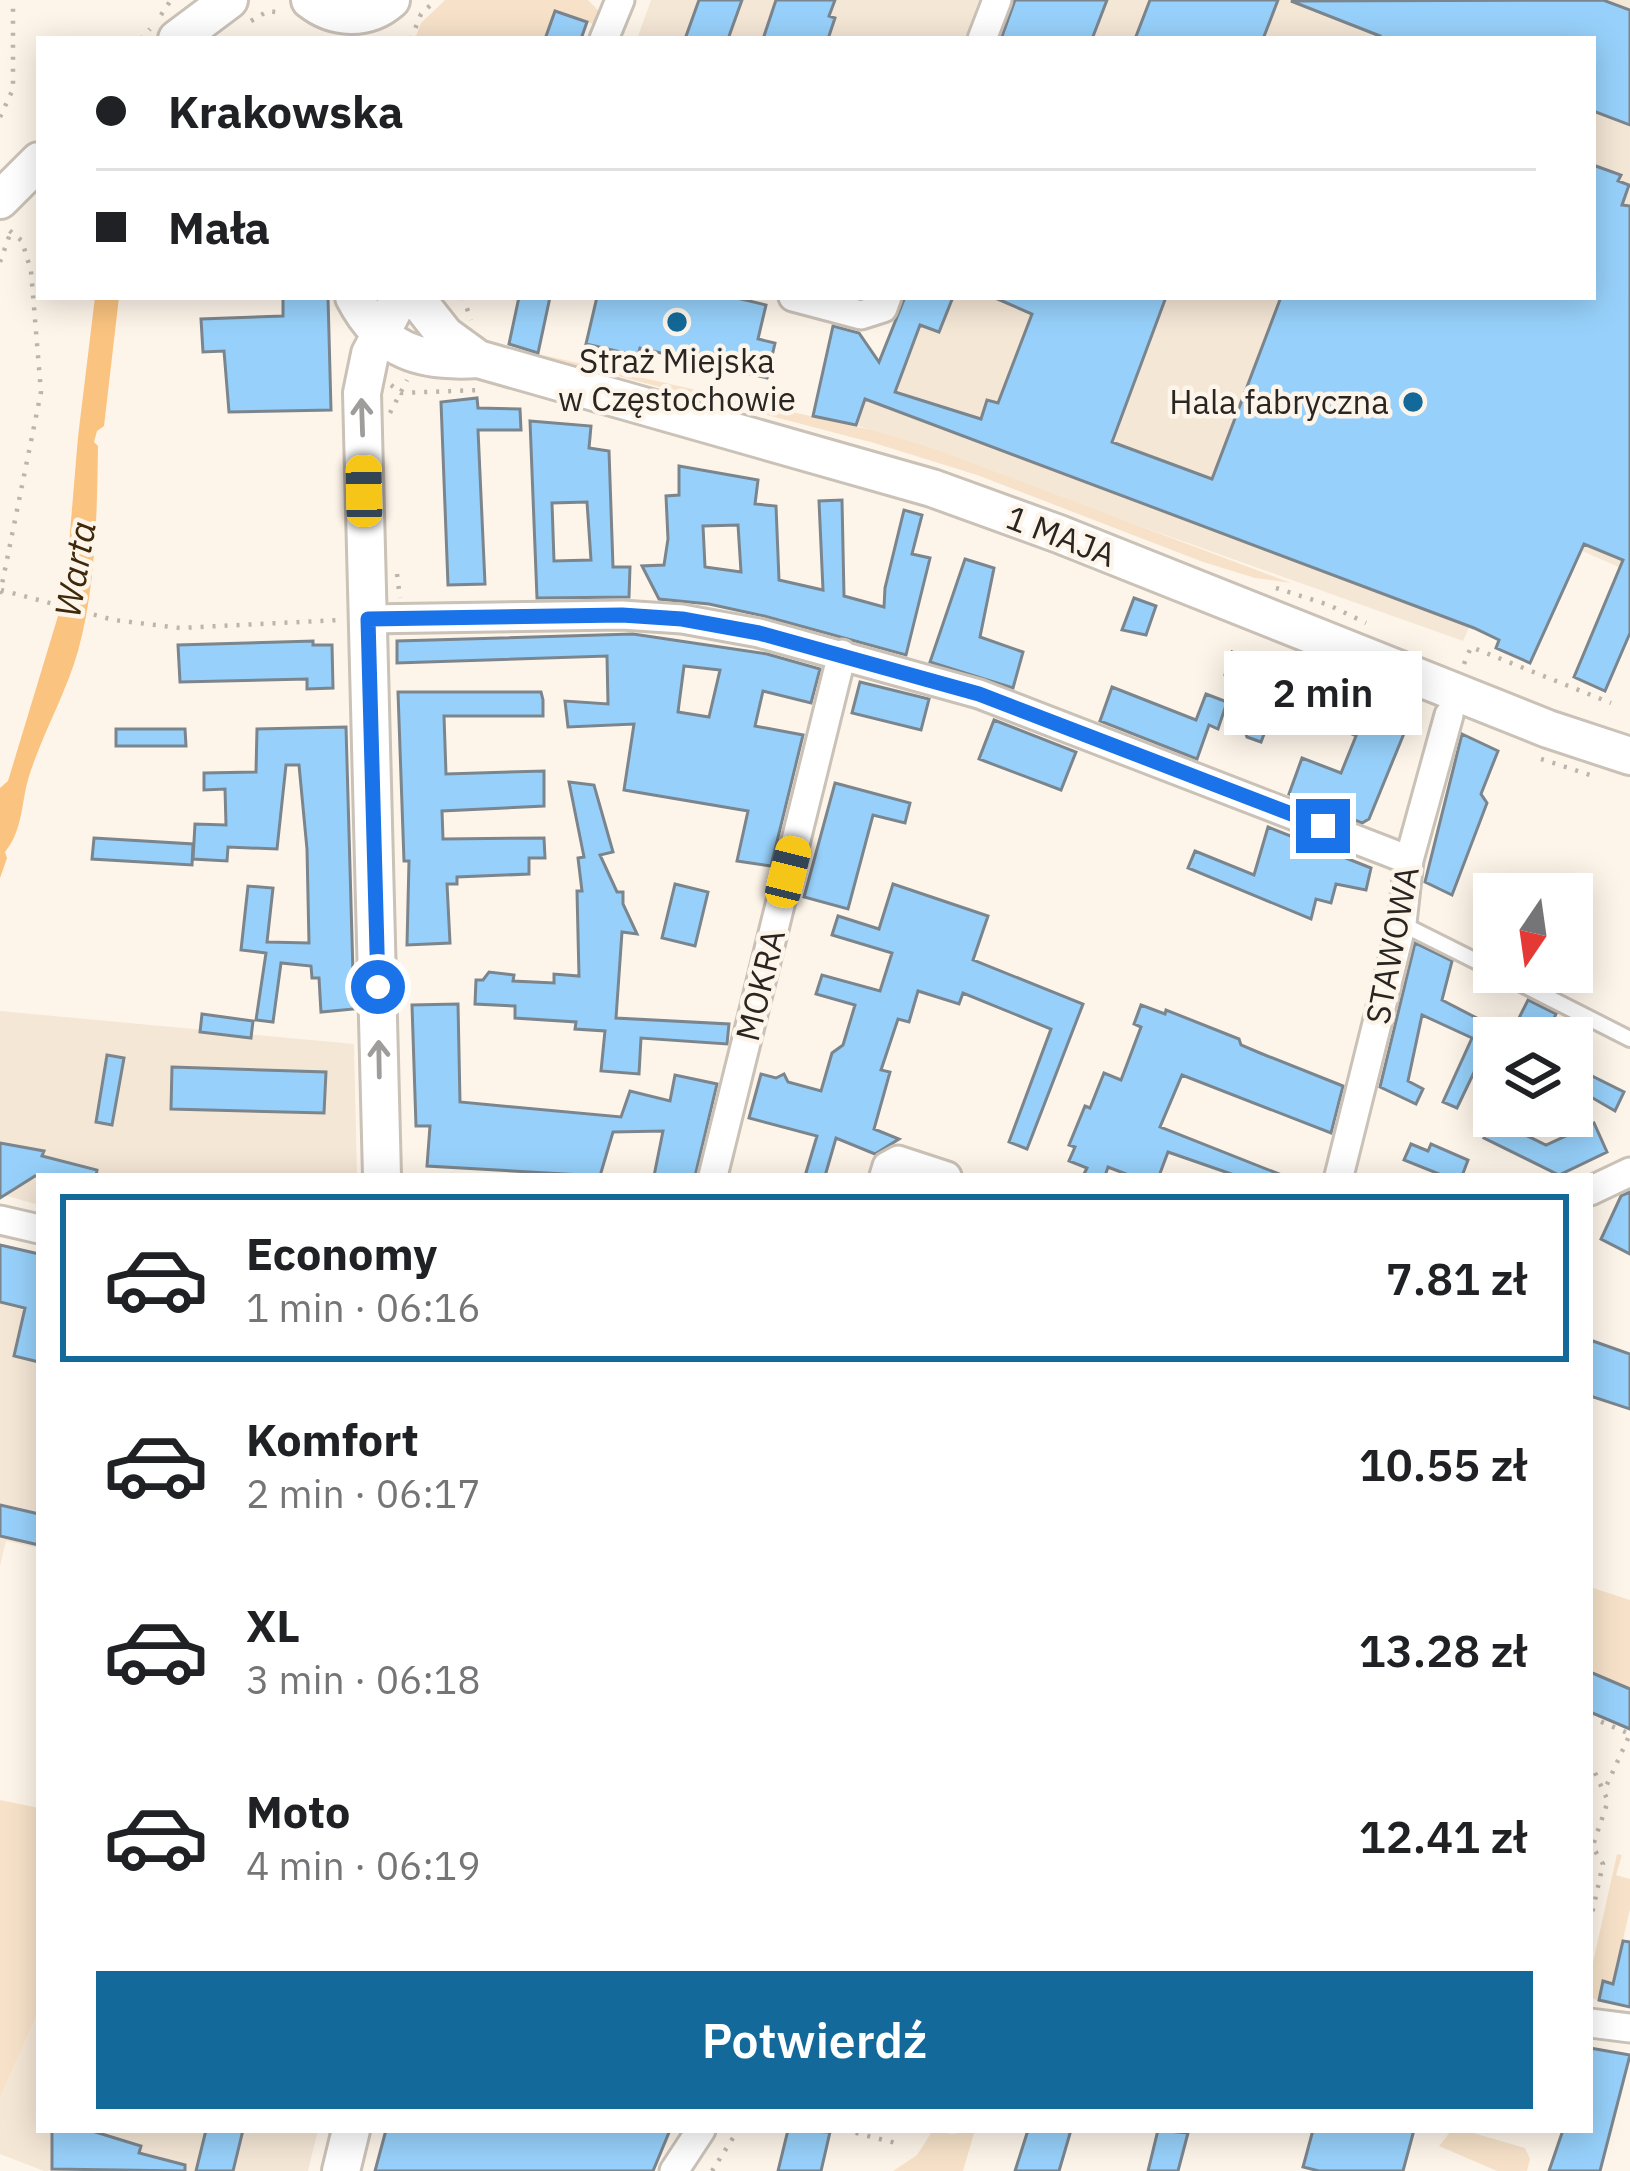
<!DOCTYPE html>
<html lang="pl">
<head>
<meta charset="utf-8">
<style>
	:root { --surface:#fff; --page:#f6f6f6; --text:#202124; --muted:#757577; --line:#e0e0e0; --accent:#136999 }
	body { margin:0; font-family:"IBM Plex Sans",sans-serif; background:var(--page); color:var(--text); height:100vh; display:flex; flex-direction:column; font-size:45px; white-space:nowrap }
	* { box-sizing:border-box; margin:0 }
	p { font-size:39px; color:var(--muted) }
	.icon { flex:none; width:66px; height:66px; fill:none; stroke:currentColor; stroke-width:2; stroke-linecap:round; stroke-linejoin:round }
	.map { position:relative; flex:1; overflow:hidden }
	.side { position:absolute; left:36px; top:1173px; width:1557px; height:960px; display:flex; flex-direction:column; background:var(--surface); border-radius:0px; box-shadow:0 6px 30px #0003 }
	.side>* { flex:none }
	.banner { position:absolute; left:36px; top:36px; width:1560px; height:264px; border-radius:0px; box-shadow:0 6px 30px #0003; display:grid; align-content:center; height:264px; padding:0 60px; background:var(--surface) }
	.needle { width:78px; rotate:193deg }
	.controls { position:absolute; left:1473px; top:873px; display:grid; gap:24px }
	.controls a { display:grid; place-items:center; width:120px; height:120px; border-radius:0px; background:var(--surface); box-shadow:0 6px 30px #0003; font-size:60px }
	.end { position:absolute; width:54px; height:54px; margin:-27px; border:15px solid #1a73e8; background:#fff; box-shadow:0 0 0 6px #fff }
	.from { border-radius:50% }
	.bubble { position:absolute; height:84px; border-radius:0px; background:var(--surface); box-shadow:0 6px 30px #0003; font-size:39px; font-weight:600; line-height:84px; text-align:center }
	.car { position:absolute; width:36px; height:72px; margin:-36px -18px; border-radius:15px; box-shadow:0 0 9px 3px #0007; background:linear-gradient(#f5c518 24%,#345 0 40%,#f5c518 0 76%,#345 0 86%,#f5c518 0) }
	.banner b { display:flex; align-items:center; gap:42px; height:114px; font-size:45px }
	.banner b+b { border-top:3px solid var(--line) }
	.banner i { width:30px; height:30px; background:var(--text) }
	ul { padding:21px 0 0; list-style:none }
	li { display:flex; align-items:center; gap:36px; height:168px; margin:0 24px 18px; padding:0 36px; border:6px solid transparent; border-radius:0px }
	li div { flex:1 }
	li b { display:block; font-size:45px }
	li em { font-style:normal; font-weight:600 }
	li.active { border-color:var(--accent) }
	li>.icon { width:108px; height:108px; stroke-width:1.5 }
	.cta { display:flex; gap:24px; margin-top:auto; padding:24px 60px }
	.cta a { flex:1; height:138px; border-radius:0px; background:var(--accent); color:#fff; font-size:48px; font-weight:600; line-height:138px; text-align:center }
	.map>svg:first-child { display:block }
	.built { fill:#f5e7d6 }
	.green { fill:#f7e2c9 }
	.water { fill:#fac37f }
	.building { fill:#97d1fb; stroke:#7b858d; stroke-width:3; fill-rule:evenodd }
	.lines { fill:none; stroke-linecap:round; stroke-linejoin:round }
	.lane-casing { stroke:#cac1b7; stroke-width:20 }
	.street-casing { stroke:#cac1b7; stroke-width:33 }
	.secondary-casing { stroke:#cac1b7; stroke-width:42 }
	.path { stroke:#bcb5ac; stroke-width:4.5; stroke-dasharray:3 9; stroke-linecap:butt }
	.lane { stroke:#fff; stroke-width:14 }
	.street { stroke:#fff; stroke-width:27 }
	.secondary { stroke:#fff; stroke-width:36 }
	.oneway { stroke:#9f9d9c }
	.route { stroke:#1a73e8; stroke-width:15 }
	.poi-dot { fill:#136999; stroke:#fef5ea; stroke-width:4.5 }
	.labels { text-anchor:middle; stroke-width:9; stroke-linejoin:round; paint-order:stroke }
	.poi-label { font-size:33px; fill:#292522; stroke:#fef5ea }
	.street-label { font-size:33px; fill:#292522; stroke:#fef5ea }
	.water-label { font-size:36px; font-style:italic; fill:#3f290b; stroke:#fef5ea }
</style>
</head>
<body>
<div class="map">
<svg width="1630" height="2171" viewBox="0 0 1630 2171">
	<rect width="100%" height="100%" fill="#fef5ea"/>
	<!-- built -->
	<path class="built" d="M651,0H979L964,39H637Z
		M1012,0H1630V572L1516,522L1463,641L856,425L903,297H1593V39H998Z
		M0,1011L354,1044L357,1176H39V1205L0,1194Z
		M0,1245L39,1254V1548L6,1541L0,1566Z
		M39,2010V2130H318L308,2171H44L0,2154V2098Z"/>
	<!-- green -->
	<path class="green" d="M445,0H588L600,12L596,25L568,15L551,21L544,39H415L421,23Z
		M499,345L871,430L932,448L1291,583L1255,578L1203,562L977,475L874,443Z
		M1590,1587L1630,1600V1689L1590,1672Z
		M0,1800L39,1808V2010L0,2098Z
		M1617,1854L1622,1855L1616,1875L1630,1879V1909L1613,1984L1604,1982L1599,2000L1590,1998V1976Z
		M933,2130L952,2134L975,2130L963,2171H893L917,2155Z
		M1463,2130L1525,2148L1530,2159L1527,2171H1497L1439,2146L1451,2131Z"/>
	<!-- water -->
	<path class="water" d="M95,297H119L104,426L97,431L94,442L98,446C97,512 96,587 78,651C66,693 44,731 30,773C21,799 24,829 5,852L7,858L0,878V788L8,781L65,593L78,437Z"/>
	<!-- building -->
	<path class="building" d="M699,0H742L728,39H685Z
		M776,0H835L829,16L835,18L828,39H763Z
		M1107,0L1092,39H1001L1015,0Z
		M1150,0H1278L1263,39H1135Z
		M1603,0L1630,10V125L1593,111V39H1379L1380,36L1291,1Z
		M555,11L587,22L581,39H545Z
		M1593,165L1621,175L1618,181L1629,185L1622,205L1630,206V633L1605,691L1574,677L1623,560L1584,544L1530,663L1496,648L1499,640L1474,628L865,399L856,425L813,416L833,326L859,333L879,362L905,297H953L939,332L920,325L895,392L981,419L987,400L998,403L1032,314L993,297H1166L1112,442L1212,479L1281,297H1593Z
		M328,297L331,410L229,412L224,351L203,352L201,319L283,316V298Z
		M519,297H550L538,353L509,344Z
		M597,297H733L766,305L758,339L775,343L767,378L640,348L638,356L586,344Z
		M477,398L478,408L520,409L521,430H478L485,584L448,585L441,402Z
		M530,421L591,426L589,448L609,451L613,567H630L629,597L537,598ZM587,502L591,560L554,561L552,503Z
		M679,466L758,480L755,504L776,506L779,580L823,590L819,501L842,500L844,596L884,607L885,588L904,510L922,515L912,554L930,558L906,655L764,616L709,604L659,599L642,566L664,565L668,539L666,496L679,495ZM738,525L741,572L705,567L703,526Z
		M965,559L994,568L980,637L1023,652L1013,688L930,662Z
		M1134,598L1156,606L1146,635L1122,630Z
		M633,634L767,654L820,669L811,703L763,691L755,726L803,735L771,866L737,861L748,811L624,790L634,724L568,727L565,701L608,704L607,656L397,663V641ZM684,666L720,670L709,717L678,712Z
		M313,641V645H332L333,688L307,689V679L180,682L178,645Z
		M1232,652L1270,667L1269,672L1365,712L1372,692L1414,709L1369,819L1362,823L1289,794L1302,758L1341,773L1356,736L1306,713L1304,716L1289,710L1286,718L1272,713L1261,742L1247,737L1225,675Z
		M860,682L929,699L921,730L852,713Z
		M1112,687L1196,720L1206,694L1227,702L1218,729L1209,725L1197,759L1100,721Z
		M398,692H541L543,700V716H444L446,774L544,771V806L442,811L443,839L544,838L545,858H529V874L457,877V884H447L450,943L407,945L409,861H404Z
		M994,720L1076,752L1061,790L979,759Z
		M346,727L354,1009L321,1012L319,978H312L311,966L281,963L273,1022L256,1020L266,953L241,950L248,886L273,888L267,942L309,943L307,849L299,765H286L277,849L228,847L227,861L193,859L195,824L226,825L225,789L204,790V773L256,772L257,729Z
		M116,729H185L186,746H116Z
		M1462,734L1498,751L1481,794L1487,803L1452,895L1425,882Z
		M569,782L594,785L613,852L600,855L617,892H623V904L637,934L622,932L616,1018L729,1024L727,1044L641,1038L639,1074L601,1071L605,1031L575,1029L576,1022L515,1018V1006L475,1004L476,980H483L489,972L514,975L513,981L554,983V974L579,976L577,891H582L578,858L584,857Z
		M835,783L910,803L905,823L873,815L848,909L804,897Z
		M1268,827L1371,868L1366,890L1336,884L1331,903L1316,899L1311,919L1188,868L1195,851L1254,875Z
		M94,838L193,844L192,865L92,859Z
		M675,884L708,892L695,946L662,938Z
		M893,884L988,916L973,960L1083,1004L1027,1149L1009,1142L1051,1029L963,993L959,1004L918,991L909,1022L898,1019L881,1070L890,1072L874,1129L899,1139L875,1154L836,1138L825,1176H805L817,1136L749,1118L761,1074L776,1078L784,1074L788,1082L821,1091L832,1053L843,1045L855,1005L816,994L822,975L880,991L892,953L832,935L838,916L879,929Z
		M1415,943L1452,961L1442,1000L1494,1027V1049L1487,1045L1457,1108L1443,1102L1472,1038L1422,1015L1408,1081L1423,1089L1416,1104L1380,1087Z
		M1528,1000L1556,1014L1545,1038H1509Z
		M458,1004L460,1102L621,1117L630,1091L670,1101L675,1075L717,1084L695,1176H654L663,1131L613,1132L600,1176L427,1166L430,1126H416L412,1005Z
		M1141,1005L1165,1014L1166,1010L1239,1039L1241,1045L1260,1053L1343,1086L1331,1133L1182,1075L1160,1127L1284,1176H1237L1168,1152L1159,1176H1131L1108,1167L1105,1176H1083L1087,1168L1069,1161L1075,1147L1069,1145L1085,1106L1090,1108L1104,1073L1121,1080L1141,1027L1134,1024Z
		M202,1014L253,1021L251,1038L200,1032Z
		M107,1055L124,1058L112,1125L96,1122Z
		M1572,1066L1624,1092L1615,1111L1572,1086Z
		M172,1067L326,1072L324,1113L171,1109Z
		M1493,1119L1546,1145L1594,1123L1607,1152L1559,1175L1484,1138Z
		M0,1143L44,1151L42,1156L97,1170L96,1176H35L0,1198Z
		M1411,1144L1428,1151L1431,1144L1468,1160L1462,1176H1444L1404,1160Z
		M1630,1192V1254L1601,1239L1621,1196Z
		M0,1245L39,1254V1362L14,1356L25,1308L0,1302Z
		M1590,1340L1630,1354V1409L1590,1396Z
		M0,1505L39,1514V1545L0,1536Z
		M1590,1672L1630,1689V1729L1590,1712Z
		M1623,1941L1630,1942V2007L1599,2000L1603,1981L1613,1984Z
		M1590,2048L1630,2055L1600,2171H1549L1563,2130H1590Z
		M52,2130H89L141,2146L139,2153L185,2165V2171L52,2169Z
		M206,2130H243L233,2171H196Z
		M386,2130H670L653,2171H375Z
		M788,2130L830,2132L821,2171H778Z
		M1028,2130H1071L1059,2171H1015Z
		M1158,2130L1188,2133L1178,2171H1148Z
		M1313,2130H1414L1403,2171H1319L1303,2167Z"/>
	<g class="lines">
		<defs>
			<path id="lane" d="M1402,924L1494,970
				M1498,972L1630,1039"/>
			<path id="street" d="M604,39L620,0
				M982,39L997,0
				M793,297L861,315L883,308L887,297
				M368,619L622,615L682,619L759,633L979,694L1409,860
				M713,1176L842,654
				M884,1176L887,1166L898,1160L947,1176
				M1339,1176L1402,923L1409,860L1449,715
				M1590,1191L1630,1172
				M0,1220L39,1229
				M1590,2023L1630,2028
				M674,2171L701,2130"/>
			<path id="secondary" d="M310,0C334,19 367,21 391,0
				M177,39L229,0
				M0,200L39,161
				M354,297C382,351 420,363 478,359L932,488L1059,534L1548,729L1630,756
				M415,297L445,335L478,359
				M382,1176L362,393L370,354L400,297
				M341,2171L351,2130"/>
		</defs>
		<!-- lane casing -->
		<use href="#lane" class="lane-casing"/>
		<!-- street casing -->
		<use href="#street" class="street-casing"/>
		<!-- secondary casing -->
		<use href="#secondary" class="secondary-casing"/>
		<!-- path -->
		<path class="path" d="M161,15L171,0
			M251,21L268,11L284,13
			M141,39L150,29
			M411,39L421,14L436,0
			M0,117L13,89V0
			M0,262L10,234
			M463,297L471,320
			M391,385L401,393L479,390
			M390,413L407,380
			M397,574L400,598
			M1276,588L1329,605L1366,623
			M1,590L114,620L180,628L339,620
			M0,594L41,392L31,271L22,241L4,226
			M1464,664L1471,647L1611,703
			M1541,759L1593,776
			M1590,1717L1630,1734L1604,1791
			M1590,1762L1608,1801L1592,1848
			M1590,1923L1603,1864L1594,1849
			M844,2130L896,2143
			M712,2171L738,2130"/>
		<!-- lane -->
		<use href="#lane" class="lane"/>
		<!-- street -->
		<use href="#street" class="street"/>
		<!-- secondary -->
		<use href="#secondary" class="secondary"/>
	</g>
	<!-- one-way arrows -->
	<defs><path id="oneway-shaft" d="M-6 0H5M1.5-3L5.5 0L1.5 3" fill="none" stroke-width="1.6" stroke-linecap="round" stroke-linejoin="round" transform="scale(3)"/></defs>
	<g class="oneway">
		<use href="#oneway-shaft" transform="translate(362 417) rotate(-92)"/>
		<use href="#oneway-shaft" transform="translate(379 1059) rotate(-91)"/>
	</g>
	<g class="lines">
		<!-- route -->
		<path class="route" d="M378,987L368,619L622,615L682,619L759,633L979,694L1323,826"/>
	</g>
	<!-- markers -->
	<g class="poi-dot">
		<circle cx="677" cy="322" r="12"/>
		<circle cx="1413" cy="402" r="12"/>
	</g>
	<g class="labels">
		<!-- poi labels -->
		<g class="poi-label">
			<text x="677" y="373">Straż Miejska<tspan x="677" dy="38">w Częstochowie</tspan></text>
			<text x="1389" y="414" text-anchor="end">Hala fabryczna</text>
		</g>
		<!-- street labels -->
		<g class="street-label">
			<text transform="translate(1061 536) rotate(21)" y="12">1 MAJA</text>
			<text transform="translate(1392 945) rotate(-79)" y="12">STAWOWA</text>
			<text transform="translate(760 985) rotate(-76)" y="12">MOKRA</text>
		</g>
		<!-- water labels -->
		<g class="water-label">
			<text transform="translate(75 569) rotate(-80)" y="13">Warta</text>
		</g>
	</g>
</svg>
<div class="controls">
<a><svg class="needle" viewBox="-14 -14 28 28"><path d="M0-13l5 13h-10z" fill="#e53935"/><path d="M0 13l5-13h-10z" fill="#757577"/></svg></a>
<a><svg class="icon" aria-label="layers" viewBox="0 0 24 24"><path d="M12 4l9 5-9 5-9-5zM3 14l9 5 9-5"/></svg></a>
</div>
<i class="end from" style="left:378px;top:987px"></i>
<i class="end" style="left:1323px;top:826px"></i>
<div class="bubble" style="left:1224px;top:651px;width:198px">2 min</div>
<i class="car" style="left:364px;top:491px;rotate:359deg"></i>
<i class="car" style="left:788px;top:872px;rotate:14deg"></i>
<div class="banner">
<b><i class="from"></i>Krakowska</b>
<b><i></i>Mała</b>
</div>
<section class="side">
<ul>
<li class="active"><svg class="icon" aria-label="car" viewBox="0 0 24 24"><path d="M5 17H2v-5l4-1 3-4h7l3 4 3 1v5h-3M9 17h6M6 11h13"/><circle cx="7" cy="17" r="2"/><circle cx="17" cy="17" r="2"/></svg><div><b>Economy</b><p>1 min · 06:16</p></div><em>7.81 zł</em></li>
<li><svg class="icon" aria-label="car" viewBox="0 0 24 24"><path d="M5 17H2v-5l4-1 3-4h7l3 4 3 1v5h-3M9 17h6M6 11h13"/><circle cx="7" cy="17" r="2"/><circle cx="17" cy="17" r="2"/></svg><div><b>Komfort</b><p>2 min · 06:17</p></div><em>10.55 zł</em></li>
<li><svg class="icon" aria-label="car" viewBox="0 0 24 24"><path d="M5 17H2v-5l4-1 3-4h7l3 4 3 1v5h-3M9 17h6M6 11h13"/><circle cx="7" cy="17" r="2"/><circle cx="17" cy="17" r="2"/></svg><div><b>XL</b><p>3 min · 06:18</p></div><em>13.28 zł</em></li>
<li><svg class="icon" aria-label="car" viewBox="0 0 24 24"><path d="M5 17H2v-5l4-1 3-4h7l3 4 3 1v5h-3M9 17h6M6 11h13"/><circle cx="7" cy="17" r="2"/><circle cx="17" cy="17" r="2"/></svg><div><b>Moto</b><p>4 min · 06:19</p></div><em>12.41 zł</em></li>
</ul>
<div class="cta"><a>Potwierdź</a></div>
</section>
</div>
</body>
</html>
